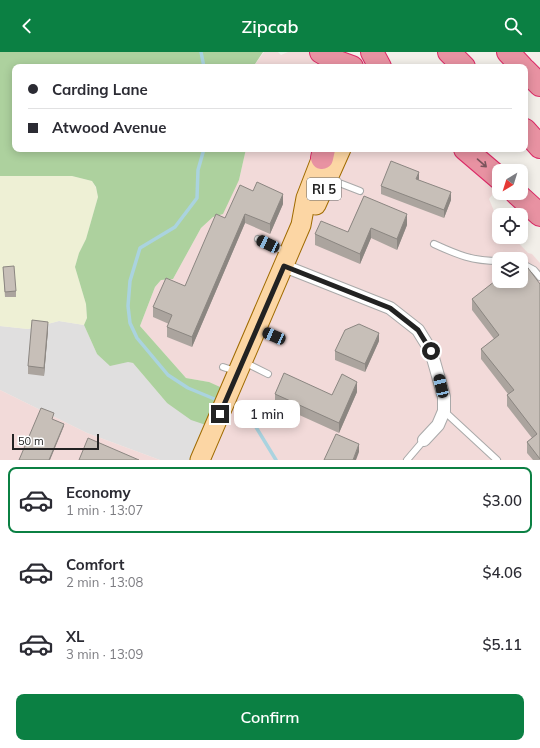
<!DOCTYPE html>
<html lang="en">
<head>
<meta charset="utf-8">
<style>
	:root { --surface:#fff; --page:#f7f7f7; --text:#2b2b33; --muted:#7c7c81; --line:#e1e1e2; --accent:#0b8043 }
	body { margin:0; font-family:Mulish,sans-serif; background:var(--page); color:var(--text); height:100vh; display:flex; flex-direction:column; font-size:15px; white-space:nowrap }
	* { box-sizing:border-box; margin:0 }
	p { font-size:13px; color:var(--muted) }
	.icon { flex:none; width:22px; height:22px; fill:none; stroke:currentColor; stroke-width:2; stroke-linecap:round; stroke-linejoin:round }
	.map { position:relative; height:408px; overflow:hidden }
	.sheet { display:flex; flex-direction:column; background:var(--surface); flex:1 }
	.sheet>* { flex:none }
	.hud { position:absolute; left:12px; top:12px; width:516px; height:88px; border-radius:8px; box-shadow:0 2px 10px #0003; display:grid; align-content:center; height:88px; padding:0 16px; background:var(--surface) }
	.needle { width:26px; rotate:218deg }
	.fabs { position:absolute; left:492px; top:112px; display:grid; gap:8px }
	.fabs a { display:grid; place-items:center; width:36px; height:36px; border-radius:8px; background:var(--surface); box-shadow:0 2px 10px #0003; font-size:20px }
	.scale { position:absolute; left:12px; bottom:10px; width:87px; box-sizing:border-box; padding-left:4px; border:2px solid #222; border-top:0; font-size:11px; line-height:14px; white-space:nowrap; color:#222; -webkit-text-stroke:3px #fff; paint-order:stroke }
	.end { position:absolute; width:18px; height:18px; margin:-9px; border:5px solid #222; background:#fff; box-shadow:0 0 0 2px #fff }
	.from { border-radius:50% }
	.bubble { position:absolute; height:28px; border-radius:8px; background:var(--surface); box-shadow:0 2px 10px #0003; font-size:13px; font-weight:600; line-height:28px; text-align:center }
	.car { position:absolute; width:12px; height:24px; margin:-12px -6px; border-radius:5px; box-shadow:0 0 3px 1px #0007; background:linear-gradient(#222 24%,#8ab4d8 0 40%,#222 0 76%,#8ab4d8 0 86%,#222 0) }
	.hud b { display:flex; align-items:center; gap:14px; height:38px; font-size:15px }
	.hud b+b { border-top:1px solid var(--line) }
	.hud i { width:10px; height:10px; background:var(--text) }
	ul { padding:7px 0 0; list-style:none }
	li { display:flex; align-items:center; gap:12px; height:66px; margin:0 8px 6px; padding:0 8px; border:2px solid transparent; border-radius:8px }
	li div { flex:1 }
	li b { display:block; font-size:15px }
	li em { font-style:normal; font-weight:600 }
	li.active { border-color:var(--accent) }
	li>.icon { width:36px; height:36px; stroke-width:1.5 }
	.cta { display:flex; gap:8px; margin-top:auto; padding:8px 16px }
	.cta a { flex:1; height:46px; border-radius:8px; background:var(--accent); color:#fff; font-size:16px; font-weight:600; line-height:46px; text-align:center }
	header { display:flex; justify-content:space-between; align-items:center; height:52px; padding:0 16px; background:var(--accent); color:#fff; font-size:18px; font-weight:600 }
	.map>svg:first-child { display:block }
	.residential { fill:#e0dfdf }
	.commercial { fill:#f2dad9; fill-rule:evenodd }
	.farmland { fill:#eef0d5 }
	.forest { fill:#add19e }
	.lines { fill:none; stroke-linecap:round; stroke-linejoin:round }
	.stream { stroke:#aad3df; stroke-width:3.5 }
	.lane-casing { stroke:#a9a9a9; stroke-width:8 }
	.street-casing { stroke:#a9a9a9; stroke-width:14 }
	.primary-casing { stroke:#a06b00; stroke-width:21 }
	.highway-casing { stroke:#dc2a67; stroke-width:24 }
	.lane { stroke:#fff; stroke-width:6 }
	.street { stroke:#fff; stroke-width:12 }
	.primary { stroke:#fcd6a4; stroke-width:19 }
	.highway { stroke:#e892a2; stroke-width:22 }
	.wall { fill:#aba49e }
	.shaded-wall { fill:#8b8681 }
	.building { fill:#c7bfb8; stroke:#8b8681 }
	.oneway { stroke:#7b545c }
	.route { stroke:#222; stroke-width:5 }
	.labels { text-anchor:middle; stroke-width:4; stroke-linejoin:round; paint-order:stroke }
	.shield { fill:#fff; stroke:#646464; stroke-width:1 }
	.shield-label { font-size:13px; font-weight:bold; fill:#222 }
</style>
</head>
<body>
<header><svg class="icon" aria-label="back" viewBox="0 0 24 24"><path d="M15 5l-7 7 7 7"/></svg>Zipcab<svg class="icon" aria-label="search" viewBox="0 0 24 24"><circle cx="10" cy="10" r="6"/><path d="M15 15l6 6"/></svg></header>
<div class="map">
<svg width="540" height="408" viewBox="0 0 540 408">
	<rect width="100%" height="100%" fill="#f2efe9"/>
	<!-- residential -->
	<path class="residential" d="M59,269L84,273L97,302L133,311L167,351L215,376L201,408H160L87,381L0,338V274L28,277Z"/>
	<!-- commercial -->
	<path class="commercial" d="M264,0H278L281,3L288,0H313L320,15H253Z
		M246,97H469L499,134L489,147L494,159V166L499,171V185H513L528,201L532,202L540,211V408H201L209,330L186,326L140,274L155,235L161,228L173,227L201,176L213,165L239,128ZM499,207H521V229H499Z
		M0,338L87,381L160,408H0Z"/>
	<!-- farmland -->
	<path class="farmland" d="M0,124H72L92,129L96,136L98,145L86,187L79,201L75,215L86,252L87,266L84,273L59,269L28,277L0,274Z"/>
	<!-- forest -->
	<path class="forest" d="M0,0H263L253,15H15V97H246L239,128L223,162L213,165L201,176L173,227L161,228L155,235L140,274L186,326L209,330L229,339L215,376L191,368L167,351L133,311L128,310L110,314L97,302L84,273L87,266L86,252L75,215L79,201L86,187L98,145L96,135L92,129L72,124H0Z"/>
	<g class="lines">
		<!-- stream -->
		<path class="stream" d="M201,0L204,15
			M204,97L198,118L197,146L175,175L140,196L130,229L128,254L130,271L137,286L168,323L188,336L217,348
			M236,356L248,362L276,408"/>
		<defs>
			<path id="lane" d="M329,127L360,139
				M258,187L288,201
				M434,192C458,203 472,209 499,209
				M521,211L534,218L540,225
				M259,277L275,284
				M244,310L268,322
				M223,315L235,319
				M444,359L497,408
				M407,408L424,388"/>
			<path id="street" d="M284,214L390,256L418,278L431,299L444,345V359L438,373L424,388"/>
			<path id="primary" d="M316,153L341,97
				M200,408L301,173L306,146L325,97"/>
			<path id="highway" d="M321,0L338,10L352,15
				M372,0L380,15
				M449,0L464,15
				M508,0L522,15
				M525,18L540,33
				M525,78L540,95
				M465,97L499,126
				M322,106L324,97
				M516,141L540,163"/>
		</defs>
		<!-- lane casing -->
		<use href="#lane" class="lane-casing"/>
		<!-- street casing -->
		<use href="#street" class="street-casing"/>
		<!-- primary casing -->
		<use href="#primary" class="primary-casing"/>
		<!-- highway casing -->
		<use href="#highway" class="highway-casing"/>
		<!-- lane -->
		<use href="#lane" class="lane"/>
		<!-- street -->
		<use href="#street" class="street"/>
		<!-- primary -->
		<use href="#primary" class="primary"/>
		<!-- highway -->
		<use href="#highway" class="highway"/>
	</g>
	<!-- wall -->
	<path class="wall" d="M419,128L451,148L444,166L381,142V134Z
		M253,139L283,152L270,182L245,171L192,295L167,285V275L169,272L153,265V255L185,234L225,166Z
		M364,144L407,173L397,198L371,186L360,212L315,193V182L348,180Z
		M3,215L16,239V245H5Z
		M540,232V408H533L527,401V390L532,386L507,354V343L508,342L481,307V297L494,287L472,258V247Z
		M48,278L44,324L28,322V314Z
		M379,289L365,320L335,308V299Z
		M357,340L339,381L275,352V342L332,343Z"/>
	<!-- shaded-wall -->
	<path class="shaded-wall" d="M419,120V128L416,127Z
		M451,140V148L444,166V158Z
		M283,142V152L270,182V172Z
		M245,162V171L192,295V285Z
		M407,162V173L397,198V187Z
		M371,176V186L360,212V202Z
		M48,270V278L44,324V316Z
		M379,281V289L365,320V312Z
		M357,330V340L339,381V371Z
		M64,372V374L50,408H49Z
		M359,392V400L356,408H353Z"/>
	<!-- building -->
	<path class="building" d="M391,109L419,120L416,127L451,140L444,158L381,134Z
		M257,130L283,142L270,172L245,162L192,285L167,275L172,263L153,255L166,226L185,234L216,162L225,166L240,133L253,139Z
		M364,144L407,162L397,187L371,176L360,202L315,182L321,169L348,180Z
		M522,208L540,232V407L527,390L537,382L507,343L514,338L481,297L499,283L472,247L499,226V229H521V209Z
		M14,214L16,239L5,240L3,215Z
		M32,268L48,270L44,316L28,314Z
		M359,272L379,281L365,312L335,299L345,278Z
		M284,321L332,343L342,322L357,330L339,371L275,342Z
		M41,356L54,361L52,367L64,372L49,408H19Z
		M336,382L359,392L353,408H324Z
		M88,386L139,408H79Z"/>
	<!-- one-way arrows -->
	<defs><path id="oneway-shaft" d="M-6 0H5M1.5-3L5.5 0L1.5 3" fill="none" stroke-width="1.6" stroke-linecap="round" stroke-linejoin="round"/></defs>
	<use class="oneway" href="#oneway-shaft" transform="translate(482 111) rotate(41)"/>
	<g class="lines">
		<!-- route -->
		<path class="route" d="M220,362L284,214L390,256L418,278L431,299"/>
	</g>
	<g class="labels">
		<!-- shield labels -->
		<rect class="shield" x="307" y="126" width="34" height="22" rx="3"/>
		<g class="shield-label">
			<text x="324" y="142">RI 5</text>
		</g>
	</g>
</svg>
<div class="fabs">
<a><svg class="needle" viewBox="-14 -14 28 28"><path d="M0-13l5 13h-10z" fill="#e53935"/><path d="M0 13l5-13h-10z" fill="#7c7c81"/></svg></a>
<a><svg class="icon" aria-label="locate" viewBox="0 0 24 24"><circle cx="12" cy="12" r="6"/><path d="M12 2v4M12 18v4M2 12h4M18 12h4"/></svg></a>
<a><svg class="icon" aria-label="layers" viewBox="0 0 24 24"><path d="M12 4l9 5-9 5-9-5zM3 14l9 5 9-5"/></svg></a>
</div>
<div class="scale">50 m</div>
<i class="end from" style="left:431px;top:299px"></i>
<i class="end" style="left:220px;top:362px"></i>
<div class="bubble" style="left:234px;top:348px;width:66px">1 min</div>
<i class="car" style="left:268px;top:192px;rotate:295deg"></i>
<i class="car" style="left:274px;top:284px;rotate:294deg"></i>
<i class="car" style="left:441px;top:334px;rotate:347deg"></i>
<div class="hud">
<b><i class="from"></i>Carding Lane</b>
<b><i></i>Atwood Avenue</b>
</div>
</div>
<section class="sheet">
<ul>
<li class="active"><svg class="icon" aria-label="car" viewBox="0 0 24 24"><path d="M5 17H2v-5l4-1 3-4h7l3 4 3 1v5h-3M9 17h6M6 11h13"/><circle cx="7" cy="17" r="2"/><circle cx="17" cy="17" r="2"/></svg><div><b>Economy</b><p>1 min · 13:07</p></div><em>$3.00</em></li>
<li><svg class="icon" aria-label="car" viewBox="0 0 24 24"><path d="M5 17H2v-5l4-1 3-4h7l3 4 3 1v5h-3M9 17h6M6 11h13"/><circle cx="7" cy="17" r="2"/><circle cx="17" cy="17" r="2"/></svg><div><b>Comfort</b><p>2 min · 13:08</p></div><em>$4.06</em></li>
<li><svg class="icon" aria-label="car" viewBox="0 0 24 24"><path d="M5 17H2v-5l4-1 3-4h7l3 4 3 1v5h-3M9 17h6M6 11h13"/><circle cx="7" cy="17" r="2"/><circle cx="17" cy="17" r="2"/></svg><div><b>XL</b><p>3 min · 13:09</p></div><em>$5.11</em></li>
</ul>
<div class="cta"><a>Confirm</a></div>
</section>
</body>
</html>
